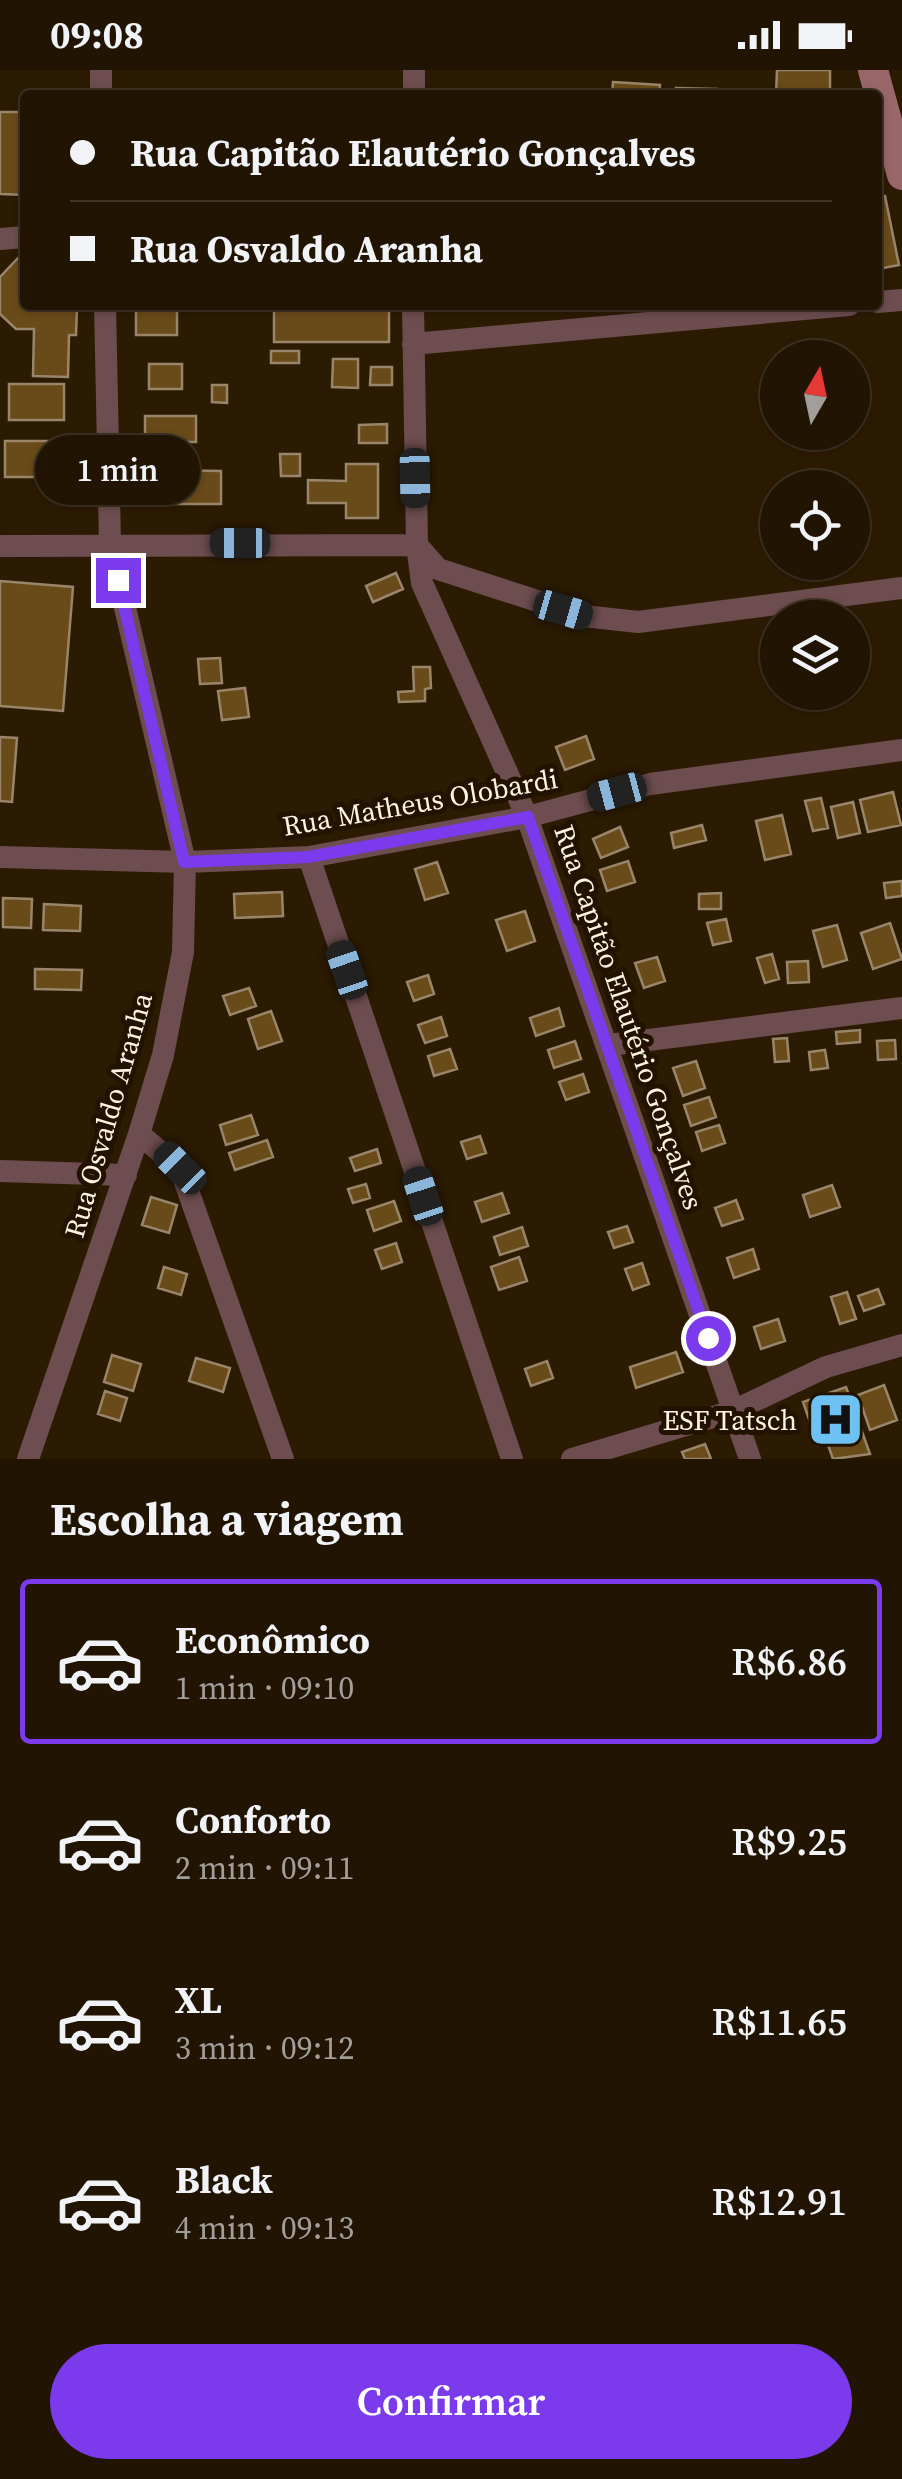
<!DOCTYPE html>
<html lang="pt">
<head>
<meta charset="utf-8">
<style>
	:root { --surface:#211402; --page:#2d2111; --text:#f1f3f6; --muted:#a29e99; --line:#3e3324; --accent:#7c3aed }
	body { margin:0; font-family:"Source Serif 4",serif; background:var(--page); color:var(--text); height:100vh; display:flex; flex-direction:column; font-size:38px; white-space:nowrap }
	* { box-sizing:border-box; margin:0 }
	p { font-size:32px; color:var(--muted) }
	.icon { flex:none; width:55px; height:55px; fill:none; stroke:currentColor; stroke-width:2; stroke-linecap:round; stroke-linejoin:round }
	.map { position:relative; height:1389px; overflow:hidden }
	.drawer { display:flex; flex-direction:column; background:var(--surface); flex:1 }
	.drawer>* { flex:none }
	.banner { position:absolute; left:20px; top:20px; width:862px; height:220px; border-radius:10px; box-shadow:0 2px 8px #0004,0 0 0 2px var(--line); display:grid; align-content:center; height:220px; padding:0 50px; background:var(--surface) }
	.needle { width:65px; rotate:9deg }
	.tools { position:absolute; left:760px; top:270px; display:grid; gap:20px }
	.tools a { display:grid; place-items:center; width:110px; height:110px; border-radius:50%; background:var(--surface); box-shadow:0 2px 8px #0004,0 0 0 2px var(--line); font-size:50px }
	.end { position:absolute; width:45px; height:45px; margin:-22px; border:12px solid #7c3aed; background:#fff; box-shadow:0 0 0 5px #fff }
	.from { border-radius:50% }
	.bubble { position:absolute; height:70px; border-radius:35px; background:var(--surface); box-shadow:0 2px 8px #0004,0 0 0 2px var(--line); font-size:32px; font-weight:600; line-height:70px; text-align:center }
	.car { position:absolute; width:30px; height:60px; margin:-30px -15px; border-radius:12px; box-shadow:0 0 8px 2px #0007; background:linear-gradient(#222 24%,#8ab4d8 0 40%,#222 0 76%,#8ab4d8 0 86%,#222 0) }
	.banner b { display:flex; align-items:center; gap:35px; height:95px; font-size:38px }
	.banner b+b { border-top:2px solid var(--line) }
	.banner i { width:25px; height:25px; background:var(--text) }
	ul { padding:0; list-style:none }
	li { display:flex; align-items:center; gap:30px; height:165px; margin:0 20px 15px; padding:0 30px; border:5px solid transparent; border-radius:10px }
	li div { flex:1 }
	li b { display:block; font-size:38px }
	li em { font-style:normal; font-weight:600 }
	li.current { border-color:var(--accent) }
	li>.icon { width:90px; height:90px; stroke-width:1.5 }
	h2 { padding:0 50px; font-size:45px; line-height:120px }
	.primary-button { display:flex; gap:20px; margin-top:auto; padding:20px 50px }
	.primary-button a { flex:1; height:115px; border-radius:60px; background:var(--accent); color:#fff; font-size:40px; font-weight:600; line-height:115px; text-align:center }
	.status { display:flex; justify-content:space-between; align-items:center; height:70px; padding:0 50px; background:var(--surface); direction:ltr }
	.status svg { height:28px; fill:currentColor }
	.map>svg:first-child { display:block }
	.building { fill:#694a19; stroke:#99856a; stroke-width:2.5 }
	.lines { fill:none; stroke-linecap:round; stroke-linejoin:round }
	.street { stroke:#6d4d4f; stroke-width:22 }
	.secondary { stroke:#99676a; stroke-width:30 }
	.route { stroke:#7c3aed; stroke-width:12 }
	.labels { text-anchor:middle; stroke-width:10; stroke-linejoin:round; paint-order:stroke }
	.street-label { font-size:28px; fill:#fef3e4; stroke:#221200 }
	.poi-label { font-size:28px; fill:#fef3e4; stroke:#221200; text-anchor:end }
</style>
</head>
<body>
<div class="status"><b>09:08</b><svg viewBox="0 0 49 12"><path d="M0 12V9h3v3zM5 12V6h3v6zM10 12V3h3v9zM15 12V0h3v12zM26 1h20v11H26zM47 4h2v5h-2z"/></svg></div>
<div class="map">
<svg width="902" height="1389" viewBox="0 0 902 1389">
	<rect width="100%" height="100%" fill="#2c1b03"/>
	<!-- building -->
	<path class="building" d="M777,0H830V25H776Z
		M613,12L660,15L659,25H612Z
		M676,18L717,19V25H676Z
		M468,20H519V25H468Z
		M0,42H25V125L0,124Z
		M885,126L899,195L878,199V128Z
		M18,188H25V235L77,237L76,265H69L68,307L33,306L34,259H16L0,244V207Z
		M177,238V265H136V239Z
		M274,238H389V272H274Z
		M271,281H299V293H271Z
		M333,289H358V318L332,317Z
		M149,294H182V319H149Z
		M371,297H392V315H370Z
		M9,314H64V350H9Z
		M212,315H227V333L212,332Z
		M145,346H196V372H145Z
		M387,354V373H359V355Z
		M5,371H55V407H5Z
		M280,384H300V406H281Z
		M346,394H378V448H346V433H308V410L346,411Z
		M166,400L221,401V434H166Z
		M396,503L403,519L373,532L366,516Z
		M0,511L73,517L63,641L0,636Z
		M220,588L222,613L200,614L198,589Z
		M413,597H430L431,618L425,619V631L399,632L398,622L414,621Z
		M245,618L249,647L222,650L218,621Z
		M586,666L594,689L565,700L556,677Z
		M0,667L17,668L12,732L0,731Z
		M893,722L901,755L868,762L860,730Z
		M821,728L828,758L813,761L805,731Z
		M853,732L860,763L838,768L831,737Z
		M782,745L791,784L765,790L756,751Z
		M702,755L706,770L674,778L671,763Z
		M620,757L628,777L601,788L593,769Z
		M628,791L635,812L607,821L600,800Z
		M437,792L448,823L425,830L415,799Z
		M902,811V826L886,828L884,813Z
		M282,822L283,846L235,848L234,824Z
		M721,823V839H699V824Z
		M3,828L32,829L31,858L3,857Z
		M44,834L81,836L80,861L43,860Z
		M525,841L535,871L507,881L496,850Z
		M726,849L731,871L713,875L707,853Z
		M890,853L902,889L873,899L861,863Z
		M837,855L847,890L823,897L813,861Z
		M772,884L779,909L765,913L757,888Z
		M657,887L665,911L644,918L635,893Z
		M808,891L809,912L788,913L787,892Z
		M35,899L82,900L81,920L35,919Z
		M428,905L434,924L414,931L407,912Z
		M249,918L256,936L230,945L223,926Z
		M559,938L564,956L536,966L530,948Z
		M271,941L282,971L258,979L248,949Z
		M441,947L447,966L425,973L418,955Z
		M860,960V972L837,974L836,962Z
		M787,968L789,991L775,992L773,969Z
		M895,970L896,989L878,990L877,971Z
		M575,971L581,989L554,998L548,980Z
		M450,979L457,999L434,1006L428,986Z
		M825,980L828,998L811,1000L809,982Z
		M696,991L705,1018L683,1026L673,998Z
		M583,1004L589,1022L566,1030L559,1012Z
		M709,1027L716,1047L691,1056L684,1035Z
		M251,1045L258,1065L226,1075L220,1055Z
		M719,1055L725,1073L702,1081L696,1062Z
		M480,1066L486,1083L467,1089L461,1072Z
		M267,1070L273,1087L235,1100L229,1083Z
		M377,1079L381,1093L355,1101L350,1088Z
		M366,1114L370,1128L353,1133L348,1119Z
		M832,1115L840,1137L810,1147L803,1125Z
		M502,1123L509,1143L482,1152L475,1132Z
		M151,1127L177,1135L169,1163L142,1155Z
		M736,1130L743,1149L722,1156L715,1138Z
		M394,1131L401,1151L374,1161L367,1140Z
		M627,1156L633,1172L614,1178L608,1162Z
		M522,1157L528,1176L500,1185L494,1167Z
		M396,1173L402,1192L382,1199L375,1180Z
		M753,1179L759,1199L734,1208L727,1188Z
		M519,1187L527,1211L499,1220L491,1197Z
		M642,1193L649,1214L633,1220L625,1199Z
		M164,1197L187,1204L181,1225L158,1218Z
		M878,1219L884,1234L864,1241L858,1226Z
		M847,1222L856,1249L840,1254L831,1227Z
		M778,1249L785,1271L761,1279L754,1257Z
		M676,1282L683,1302L636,1318L630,1297Z
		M112,1285L141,1294L133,1321L104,1312Z
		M196,1288L230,1298L223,1322L189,1311Z
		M547,1291L553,1308L531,1316L525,1299Z
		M884,1315L897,1350L870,1360L858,1325Z
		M846,1317L870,1384L833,1389L827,1372L818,1375L803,1332Z
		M105,1321L127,1328L120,1351L98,1344Z
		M705,1374L711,1389H685L682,1382Z"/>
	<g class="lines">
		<!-- street -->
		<path class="street" d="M101,0V25
			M414,0V25
			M0,169L25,167
			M878,232L902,230
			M413,235L417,475L422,513L527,747L750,1389
			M413,274L849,235
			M417,475L438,499L584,546L638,552L902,518
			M0,476L417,475
			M0,787L185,792L309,787L527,747L650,714L902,680
			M309,787L512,1389
			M609,975L902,938
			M139,1064L180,1098L283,1389
			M0,1101L126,1105
			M28,1389L139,1064L163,985L183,882L185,792L110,474L105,235
			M572,1389L733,1341L826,1297L902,1275"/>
		<!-- secondary -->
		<path class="secondary" d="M873,0L902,105"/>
	</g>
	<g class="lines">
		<!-- route -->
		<path class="route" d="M118,510L184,792L308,787L528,747L708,1268"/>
	</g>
	<!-- icons -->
	<defs>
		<symbol id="hospital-square" viewBox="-11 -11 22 22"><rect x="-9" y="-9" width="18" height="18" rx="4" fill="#6ec2f3" stroke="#221200"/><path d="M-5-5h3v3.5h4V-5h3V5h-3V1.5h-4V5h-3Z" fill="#111"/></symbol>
	</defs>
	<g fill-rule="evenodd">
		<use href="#hospital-square" x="804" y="1318" width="63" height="63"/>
	</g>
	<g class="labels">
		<!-- street labels -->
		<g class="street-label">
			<text transform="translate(420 732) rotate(-10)" y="10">Rua Matheus Olobardi</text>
			<text transform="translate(629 947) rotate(71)" y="10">Rua Capitão Elautério Gonçalves</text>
			<text transform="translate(108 1045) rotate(-74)" y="10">Rua Osvaldo Aranha</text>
		</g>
		<!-- poi labels -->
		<g class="poi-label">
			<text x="797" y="1360">ESF Tatsch</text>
		</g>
	</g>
</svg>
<div class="tools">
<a><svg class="needle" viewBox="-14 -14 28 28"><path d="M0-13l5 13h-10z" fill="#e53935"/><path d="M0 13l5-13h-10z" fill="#a29e99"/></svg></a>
<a><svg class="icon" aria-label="locate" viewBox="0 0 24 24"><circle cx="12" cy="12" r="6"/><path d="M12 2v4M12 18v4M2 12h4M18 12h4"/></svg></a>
<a><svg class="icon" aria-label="layers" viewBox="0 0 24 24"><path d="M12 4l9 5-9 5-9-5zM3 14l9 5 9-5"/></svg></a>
</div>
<i class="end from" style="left:708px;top:1268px"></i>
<i class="end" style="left:118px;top:510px"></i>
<div class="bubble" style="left:35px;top:365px;width:165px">1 min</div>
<i class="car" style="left:415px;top:408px;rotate:179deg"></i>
<i class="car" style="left:240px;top:473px;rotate:270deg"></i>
<i class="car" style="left:563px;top:540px;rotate:106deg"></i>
<i class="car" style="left:617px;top:722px;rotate:255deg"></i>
<i class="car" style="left:347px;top:900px;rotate:341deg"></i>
<i class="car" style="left:180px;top:1098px;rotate:315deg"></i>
<i class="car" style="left:423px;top:1126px;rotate:342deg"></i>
<div class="banner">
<b><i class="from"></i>Rua Capitão Elautério Gonçalves</b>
<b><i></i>Rua Osvaldo Aranha</b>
</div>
</div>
<section class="drawer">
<h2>Escolha a viagem</h2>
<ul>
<li class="current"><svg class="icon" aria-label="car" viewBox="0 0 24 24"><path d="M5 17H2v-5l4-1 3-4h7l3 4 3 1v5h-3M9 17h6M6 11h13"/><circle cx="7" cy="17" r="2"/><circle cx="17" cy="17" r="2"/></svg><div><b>Econômico</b><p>1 min · 09:10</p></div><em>R$6.86</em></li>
<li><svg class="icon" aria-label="car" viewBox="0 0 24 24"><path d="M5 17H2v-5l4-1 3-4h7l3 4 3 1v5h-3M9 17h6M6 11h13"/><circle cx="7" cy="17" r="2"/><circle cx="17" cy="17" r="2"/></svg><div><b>Conforto</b><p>2 min · 09:11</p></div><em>R$9.25</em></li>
<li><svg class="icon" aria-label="car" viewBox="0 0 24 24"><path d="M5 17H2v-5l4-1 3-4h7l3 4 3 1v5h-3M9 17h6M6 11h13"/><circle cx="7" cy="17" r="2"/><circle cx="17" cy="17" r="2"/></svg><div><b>XL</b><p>3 min · 09:12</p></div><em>R$11.65</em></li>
<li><svg class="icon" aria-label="car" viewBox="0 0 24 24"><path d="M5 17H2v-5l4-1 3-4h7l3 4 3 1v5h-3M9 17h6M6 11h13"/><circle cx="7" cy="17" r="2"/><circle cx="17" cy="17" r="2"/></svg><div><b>Black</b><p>4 min · 09:13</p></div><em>R$12.91</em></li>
</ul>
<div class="primary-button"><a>Confirmar</a></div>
</section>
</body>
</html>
